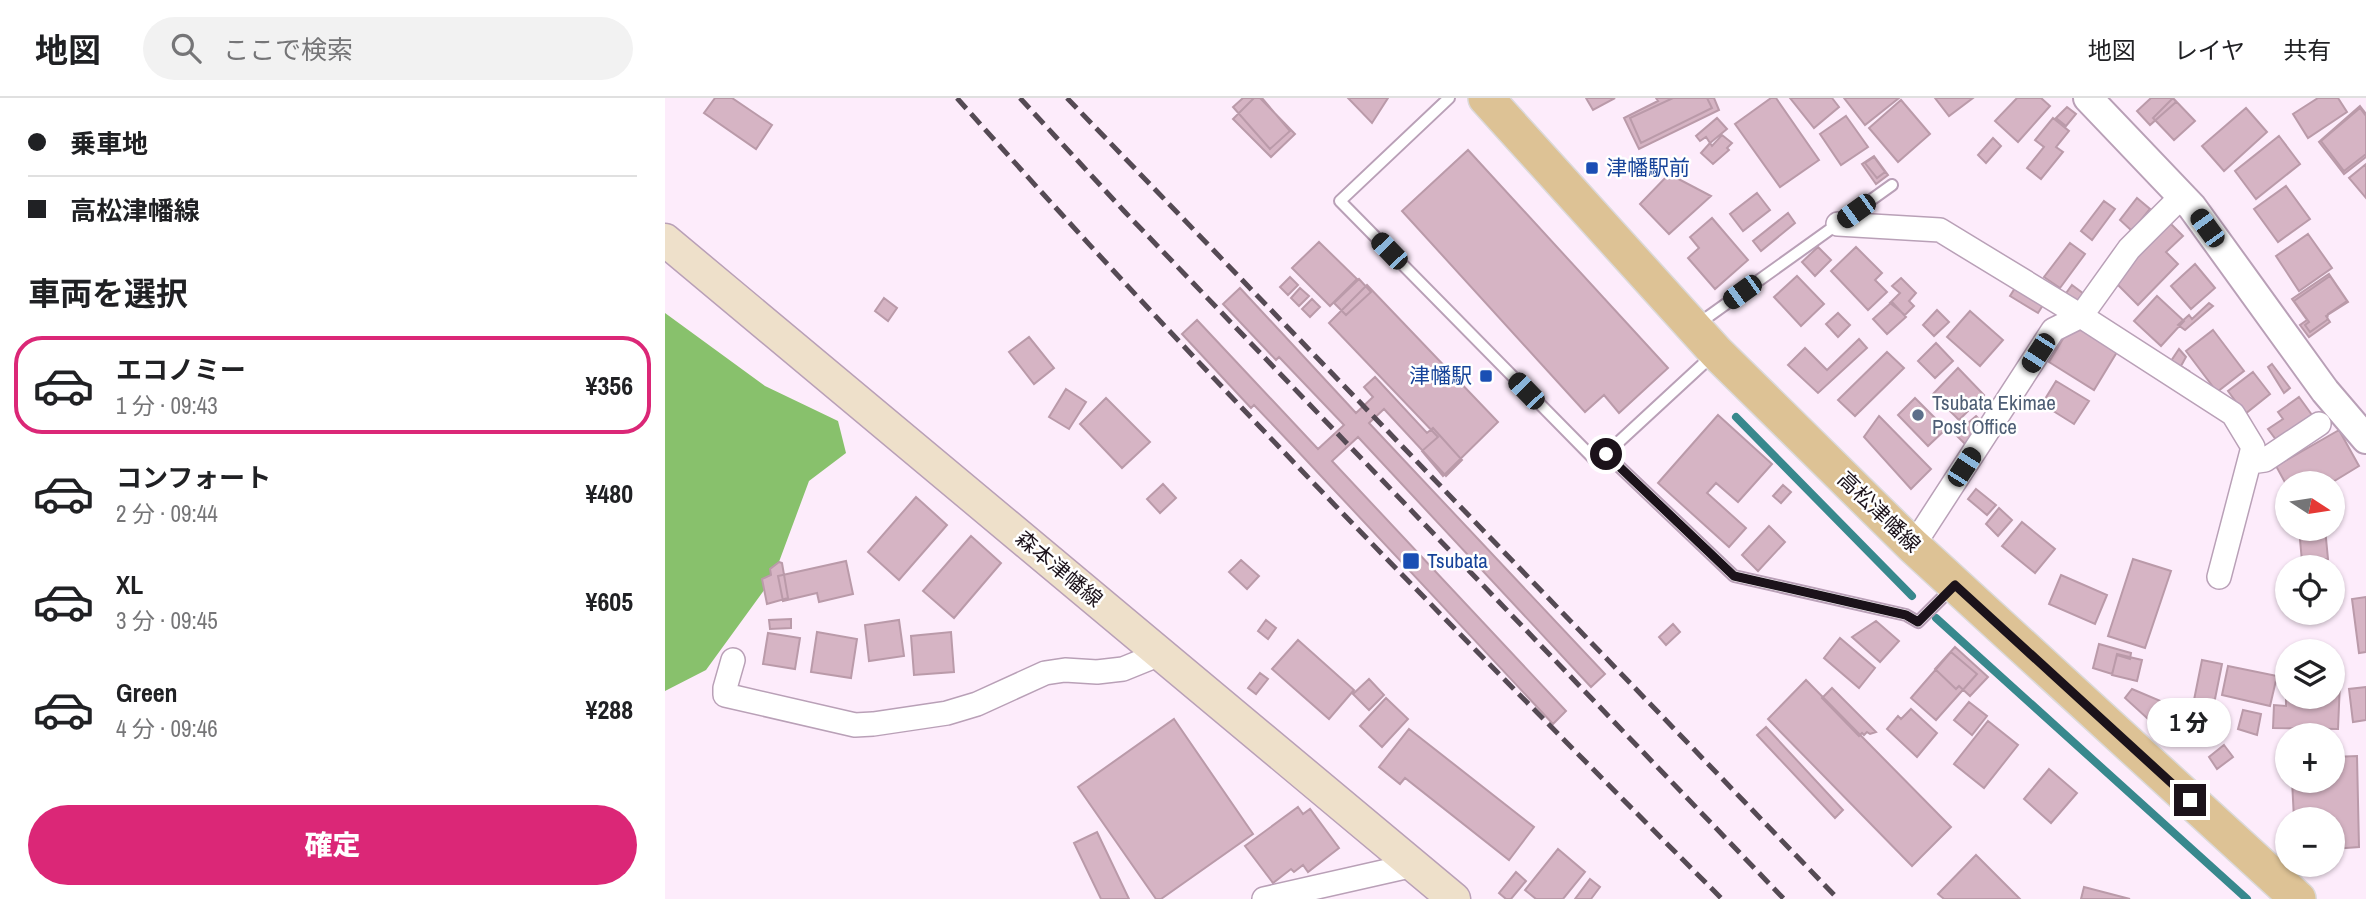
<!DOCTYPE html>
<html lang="ja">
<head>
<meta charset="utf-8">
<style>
	:root { --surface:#fff; --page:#f2f2f2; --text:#202124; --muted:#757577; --line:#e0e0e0; --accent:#db2777 }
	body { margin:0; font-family:"Archivo Narrow","Noto Sans JP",sans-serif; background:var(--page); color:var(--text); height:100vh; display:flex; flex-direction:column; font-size:26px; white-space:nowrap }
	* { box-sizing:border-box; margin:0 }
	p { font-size:23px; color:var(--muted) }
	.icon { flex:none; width:38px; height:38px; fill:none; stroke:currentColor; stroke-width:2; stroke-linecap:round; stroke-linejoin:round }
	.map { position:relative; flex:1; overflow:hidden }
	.drawer { display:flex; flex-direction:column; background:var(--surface); width:665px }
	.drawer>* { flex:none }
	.banner { display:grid; align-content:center; height:154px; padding:0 28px; background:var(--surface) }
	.needle { width:46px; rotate:102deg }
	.tools { position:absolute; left:1610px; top:373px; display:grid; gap:14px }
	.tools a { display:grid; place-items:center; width:70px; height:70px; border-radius:50%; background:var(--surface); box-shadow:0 2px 5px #0004; font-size:35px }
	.end { position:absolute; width:32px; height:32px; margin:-16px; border:9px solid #1b121a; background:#fff; box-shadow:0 0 0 4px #fff }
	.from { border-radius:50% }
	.bubble { position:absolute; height:49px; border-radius:24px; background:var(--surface); box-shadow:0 2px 5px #0004; font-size:23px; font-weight:800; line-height:49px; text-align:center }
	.car { position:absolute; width:21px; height:42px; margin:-21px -10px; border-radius:9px; box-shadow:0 0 5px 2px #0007; background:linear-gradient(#222 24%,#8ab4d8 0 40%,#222 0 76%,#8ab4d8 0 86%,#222 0) }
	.banner b { display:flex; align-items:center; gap:24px; height:66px; font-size:26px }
	.banner b+b { border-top:2px solid var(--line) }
	.banner i { width:18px; height:18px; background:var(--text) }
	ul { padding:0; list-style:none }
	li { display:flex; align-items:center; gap:21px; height:98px; margin:0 14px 10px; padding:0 14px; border:4px solid transparent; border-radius:28px }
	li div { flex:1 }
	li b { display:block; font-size:26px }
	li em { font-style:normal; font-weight:800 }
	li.selected { border-color:var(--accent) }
	li>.icon { width:63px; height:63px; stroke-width:1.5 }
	h2 { padding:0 28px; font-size:32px; line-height:84px }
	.cta { display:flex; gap:14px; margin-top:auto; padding:14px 28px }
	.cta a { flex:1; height:80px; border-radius:42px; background:var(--accent); color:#fff; font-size:28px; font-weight:800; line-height:80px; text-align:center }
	header { display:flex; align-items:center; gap:42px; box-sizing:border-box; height:98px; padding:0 35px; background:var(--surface); border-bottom:2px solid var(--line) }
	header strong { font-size:33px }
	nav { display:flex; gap:38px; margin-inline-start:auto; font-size:24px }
	.search { width:490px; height:63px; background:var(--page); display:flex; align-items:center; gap:18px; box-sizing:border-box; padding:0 24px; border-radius:38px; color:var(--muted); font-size:26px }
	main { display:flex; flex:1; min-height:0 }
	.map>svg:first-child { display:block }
	.forest { fill:#88c16c }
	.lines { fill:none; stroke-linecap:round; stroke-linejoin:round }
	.stream { stroke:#38888d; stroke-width:8 }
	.building { fill:#d6b4c4; stroke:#ba9aa9; stroke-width:2 }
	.service-casing { stroke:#b9a0b7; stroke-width:14 }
	.minor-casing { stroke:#b9a0b7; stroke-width:26 }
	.tertiary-casing { stroke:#b9a0b7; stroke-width:32 }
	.secondary-casing { stroke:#b9a0b7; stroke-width:35 }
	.primary-casing { stroke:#dbd9da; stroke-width:38 }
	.service { stroke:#fff; stroke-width:10 }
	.minor { stroke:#fff; stroke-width:23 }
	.tertiary { stroke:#fff; stroke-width:28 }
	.secondary { stroke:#eee0ca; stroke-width:32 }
	.primary { stroke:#ddc295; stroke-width:35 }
	.rail { stroke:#554a54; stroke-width:5; stroke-dasharray:14 7; stroke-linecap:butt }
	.route { stroke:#1b121a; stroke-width:9 }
	.transit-dot { fill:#1a4fb4; stroke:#fff; stroke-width:2.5 }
	.service-dot { fill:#5c6f8a; stroke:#fff; stroke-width:2.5 }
	.labels { text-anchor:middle; stroke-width:5; stroke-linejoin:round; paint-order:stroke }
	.transit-label { font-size:21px; fill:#164399; stroke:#fff; text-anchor:start }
	.service-label { font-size:21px; fill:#4e5e75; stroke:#fff; text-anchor:start }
	.street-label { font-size:21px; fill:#1b121a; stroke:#fff }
</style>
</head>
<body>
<header>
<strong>地図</strong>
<div class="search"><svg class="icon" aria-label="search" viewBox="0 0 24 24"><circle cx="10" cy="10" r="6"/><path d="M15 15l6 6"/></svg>ここで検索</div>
<nav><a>地図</a><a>レイヤ</a><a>共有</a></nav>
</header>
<main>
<section class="drawer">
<div class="banner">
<b><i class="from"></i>乗車地</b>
<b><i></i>高松津幡線</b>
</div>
<h2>車両を選択</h2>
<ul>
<li class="selected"><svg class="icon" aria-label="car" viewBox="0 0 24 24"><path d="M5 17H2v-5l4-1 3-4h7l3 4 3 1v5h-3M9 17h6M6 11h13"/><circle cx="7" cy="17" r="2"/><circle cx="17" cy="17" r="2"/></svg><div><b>エコノミー</b><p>1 分 · 09:43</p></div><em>¥356</em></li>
<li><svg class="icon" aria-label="car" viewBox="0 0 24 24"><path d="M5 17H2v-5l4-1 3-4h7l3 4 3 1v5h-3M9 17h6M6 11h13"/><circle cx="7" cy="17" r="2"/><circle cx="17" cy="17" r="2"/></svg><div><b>コンフォート</b><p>2 分 · 09:44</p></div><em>¥480</em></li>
<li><svg class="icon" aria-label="car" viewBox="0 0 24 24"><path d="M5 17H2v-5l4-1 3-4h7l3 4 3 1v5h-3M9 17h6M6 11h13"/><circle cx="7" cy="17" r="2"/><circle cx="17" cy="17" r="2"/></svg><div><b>XL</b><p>3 分 · 09:45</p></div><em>¥605</em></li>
<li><svg class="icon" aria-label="car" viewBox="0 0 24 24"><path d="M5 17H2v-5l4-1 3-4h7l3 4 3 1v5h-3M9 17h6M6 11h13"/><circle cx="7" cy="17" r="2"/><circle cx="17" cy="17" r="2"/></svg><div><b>Green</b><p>4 分 · 09:46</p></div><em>¥288</em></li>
</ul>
<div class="cta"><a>確定</a></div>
</section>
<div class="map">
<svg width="1701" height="801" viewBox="0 0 1701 801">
	<rect width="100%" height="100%" fill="#fdecfb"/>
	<!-- forest -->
	<path class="forest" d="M0,215L100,288L173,323L181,355L144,383L108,480L41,572L0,593Z"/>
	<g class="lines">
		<!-- stream -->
		<path class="stream" d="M1071,319L1247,498
			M1271,520L1582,801"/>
	</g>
	<!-- building -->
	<path class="building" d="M50,0H67L107,27L91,51L39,15Z
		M578,0H597L625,33L605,51L568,9Z
		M589,0H595L630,36L606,59L568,21Z
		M683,0H723L707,25Z
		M921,0H950L928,12Z
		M991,0H1049L1054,12L974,51L959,20L993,3Z
		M1008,0H1042L1047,10L976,45L965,20Z
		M1106,0H1111L1154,62L1115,89L1070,26Z
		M1125,0H1167L1174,9L1149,30Z
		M1179,0H1234L1200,27Z
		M1270,0H1308L1284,18Z
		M1352,0H1376L1385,8L1353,44L1330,23Z
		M1486,0H1508L1511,4L1485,27L1472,13Z
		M1508,0L1530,23L1509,42L1488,20Z
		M1653,0H1673L1682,14L1643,40L1628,16Z
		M1236,2L1265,36L1233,64L1204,30Z
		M1695,8L1701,16V59L1679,76L1654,44Z
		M1402,9L1411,16L1401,28L1391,20Z
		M1581,10L1602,34L1559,73L1537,48Z
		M1695,10L1701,18V56L1679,73L1656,43Z
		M1181,18L1203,49L1176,67L1155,36Z
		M1052,20L1062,31L1045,45L1041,39L1035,43L1031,38Z
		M1388,20L1404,33L1391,49L1398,54L1376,81L1362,70L1379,49L1370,42Z
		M1057,37L1067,45L1062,50L1064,52L1048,66L1036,55L1045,45L1047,48Z
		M1614,38L1635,66L1591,101L1570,73Z
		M1328,40L1336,48L1321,65L1313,57Z
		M803,52L1003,270L954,315L939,297L920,314L737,113Z
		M1209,58L1223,77L1211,86L1197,66Z
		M1209,59L1220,74L1212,80L1200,65Z
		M1701,66V100L1684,80Z
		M1004,76L1046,98L1004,136L975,106Z
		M1621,88L1645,121L1613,144L1589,111Z
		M1092,95L1105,112L1078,133L1065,116Z
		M1472,100L1485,111L1467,133L1455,122Z
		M1439,103L1450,111L1427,142L1416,133Z
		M1123,115L1130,125L1096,153L1088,143Z
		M1047,120L1083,162L1050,191L1023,160L1034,150L1025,139Z
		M1504,124L1518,138L1501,154L1513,166L1473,207L1448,182Z
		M1643,136L1667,170L1634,193L1611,158Z
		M654,144L692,181L665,208L627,170Z
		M1405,145L1420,156L1395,190L1379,179Z
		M1153,149L1166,162L1150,178L1137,164Z
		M1191,149L1217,175L1210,182L1222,194L1203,212L1166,173Z
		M1530,166L1550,190L1526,211L1506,188Z
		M1664,176L1683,204L1661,218L1665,224L1644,239L1635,227L1642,222L1627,201Z
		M1132,178L1159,206L1136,228L1109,199Z
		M1665,178L1682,203L1663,216L1662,222L1645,234L1640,227L1644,224L1629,203Z
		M625,179L633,187L623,197L615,189Z
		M1236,180L1251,195L1244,203L1249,208L1240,217L1225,205L1235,195L1227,188Z
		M694,181L706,194L681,217L669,205Z
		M1355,182L1383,199L1373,215L1345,198Z
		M702,187L833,324L778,378L757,353L773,339L664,225Z
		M1407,187L1423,199L1415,209L1399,198Z
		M575,190L691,315L708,299L699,289L710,279L762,335L768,330L797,362L781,378L719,311L704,325L940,576L926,589L693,339L667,363L901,613L888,626L628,348L589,307L586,310L517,236L532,222L653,351L679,327L614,259L611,262L558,206Z
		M635,190L644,198L634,208L626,200Z
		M1492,198L1519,223L1496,248L1469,223Z
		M219,200L232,210L223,223L210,213Z
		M647,201L655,209L645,219L637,211Z
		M1227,204L1241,219L1222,236L1208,221Z
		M1544,205L1548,208L1520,232L1513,227L1524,217L1527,221Z
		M1272,212L1284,224L1269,238L1258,227Z
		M1305,213L1338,242L1315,268L1282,239Z
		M1173,215L1185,227L1173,239L1161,226Z
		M1407,226L1452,254L1429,292L1384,264Z
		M1548,232L1579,273L1552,294L1521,253Z
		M364,239L389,270L369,286L344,254Z
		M1194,241L1202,250L1153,295L1123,267L1140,250L1162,272Z
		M1271,245L1288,263L1270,280L1253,263Z
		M1514,251L1521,259L1516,268L1524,273L1521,277L1504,266Z
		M1222,254L1239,270L1190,318L1173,302Z
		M1607,266L1625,290L1619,295L1603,269Z
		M1293,270L1319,297L1294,322L1268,296Z
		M1588,274L1605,296L1580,316L1563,293Z
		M1391,283L1424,303L1409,326L1377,306Z
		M401,291L421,304L404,331L384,319Z
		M1634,299L1647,317L1612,343L1603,331L1618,321L1613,314Z
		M441,300L485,344L457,370L415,326Z
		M1250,300L1281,331L1263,348L1233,317Z
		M1053,317L1107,366L1073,404L1051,385L1042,395L1081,430L1064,449L993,385Z
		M1214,318L1266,371L1246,391L1199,339Z
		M1311,318L1318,325L1302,348L1290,336Z
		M1674,332L1694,368L1666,385H1622V388L1611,368Z
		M498,386L511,400L495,415L482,401Z
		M1118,387L1126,394L1116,405L1108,398Z
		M1311,391L1331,407L1322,417L1303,401Z
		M251,399L282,427L234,482L203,454Z
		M1334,410L1347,422L1333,438L1321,426Z
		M1357,424L1390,451L1370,475L1337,448Z
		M1104,428L1120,444L1093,473L1077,457Z
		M1634,430H1660L1663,461L1637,464Z
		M306,438L336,465L289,520L258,493Z
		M1468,461L1506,473L1480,550L1443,538Z
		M576,462L594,478L582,491L564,474Z
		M181,463L188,496L154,504L152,495L118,503L113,478Z
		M114,464L117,465L123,500L102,506L97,481L106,477L105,471Z
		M1396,477L1442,497L1430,526L1384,506Z
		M1701,499V554L1694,555L1687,501Z
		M126,521V530L105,531L104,522Z
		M234,522L239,558L204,563L200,527Z
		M601,522L611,530L603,541L593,533Z
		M1211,523L1234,543L1215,564L1187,539Z
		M1008,526L1015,534L1001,547L994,539Z
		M152,534L192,541L186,580L146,574Z
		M286,534L289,574L249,577L246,538Z
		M103,535L135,540L130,571L98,566Z
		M1175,540L1210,570L1194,590L1159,560Z
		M633,542L689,592L664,621L607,571Z
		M1434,546L1466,555L1465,561L1452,557L1447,576L1428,570Z
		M1290,549L1323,579L1305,598L1294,588L1291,591L1270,571Z
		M1286,554L1312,576L1271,622L1246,600Z
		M1452,556L1477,562L1472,583L1447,577Z
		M1537,562L1557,566L1549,606L1529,602Z
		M1563,568L1612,578L1605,608L1557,597Z
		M595,575L603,581L591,596L583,590Z
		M704,581L719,597L704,612L688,596Z
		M1141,582L1286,729L1247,768L1103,621Z
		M1621,583L1622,598H1668V584H1675L1673,631L1608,630L1609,607L1621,608Z
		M1701,589V622L1688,624L1684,591Z
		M1167,590L1211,634L1205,636L1202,634L1199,637L1197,635L1194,638L1157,600Z
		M1467,591L1498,604L1493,630L1460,600Z
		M721,600L743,621L717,649L695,628Z
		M1304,604L1322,618L1307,637L1289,622Z
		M1246,611L1272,635L1252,659L1222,631L1233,618L1236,621Z
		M1578,612L1596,616L1592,637L1573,631Z
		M509,621L588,736L496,801H491L413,689Z
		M1323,623L1353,647L1319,690L1289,666Z
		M1101,629L1178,712L1170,720L1092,637Z
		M744,631L869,729L844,762L740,680L735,686L714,669Z
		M1559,647L1568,659L1552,671L1544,659Z
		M1692,658L1694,749L1668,751V721H1629L1627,682H1668V659Z
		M1384,671L1412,695L1386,725L1359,701Z
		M633,709L638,716L645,711L674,750L643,774L638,767L629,774L626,771L608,785L580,748Z
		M432,734L464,801H436L409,745Z
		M893,751L920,774L898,801H871L860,792Z
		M1311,757L1355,801H1279L1273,796Z
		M851,774L861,783L846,801H841L834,795Z
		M925,781L935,789L926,801H910Z
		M1419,789L1465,801H1416Z"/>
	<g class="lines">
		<defs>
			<path id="service" d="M784,0L675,103L932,364L1049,256
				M1033,226L1227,87
				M941,356L1069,478L1241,517L1253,524L1288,489"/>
			<path id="minor" d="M1173,126L1275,132L1416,218L1568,316L1588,349L1554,479
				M1586,364L1600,362L1654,326
				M1248,448L1388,232L1416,218L1464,151L1517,98
				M68,562L60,590V597L190,627L208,626L282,615L312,606L380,575L400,572L432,574L458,571L495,556
				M599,801L749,767"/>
			<path id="tertiary" d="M1423,0L1527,109L1660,293L1701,341"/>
			<path id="secondary" d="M0,142L789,801"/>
			<path id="primary" d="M821,0L1051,254L1248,448L1633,801"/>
		</defs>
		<!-- service casing -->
		<use href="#service" class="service-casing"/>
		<!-- minor casing -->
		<use href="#minor" class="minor-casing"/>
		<!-- tertiary casing -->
		<use href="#tertiary" class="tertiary-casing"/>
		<!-- secondary casing -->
		<use href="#secondary" class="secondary-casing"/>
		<!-- primary casing -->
		<use href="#primary" class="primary-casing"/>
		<!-- service -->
		<use href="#service" class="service"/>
		<!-- minor -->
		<use href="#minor" class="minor"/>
		<!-- tertiary -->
		<use href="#tertiary" class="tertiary"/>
		<!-- secondary -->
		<use href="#secondary" class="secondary"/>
		<!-- primary -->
		<use href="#primary" class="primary"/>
		<!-- rail -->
		<path class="rail" d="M292,0C537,276 796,539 1057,801
			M355,0L459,113L1119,801
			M402,0L1173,801"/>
	</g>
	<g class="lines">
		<!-- route -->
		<path class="route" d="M941,356L1069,478L1241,517L1253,524L1290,487L1525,702"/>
	</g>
	<!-- markers -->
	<g class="transit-dot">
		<rect x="920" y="63" width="14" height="14" rx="3.5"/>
		<rect x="814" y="271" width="14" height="14" rx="3.5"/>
		<rect x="737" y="454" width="18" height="18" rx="3.5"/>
	</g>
	<circle class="service-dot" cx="1253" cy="317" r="7"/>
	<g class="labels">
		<!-- transit labels -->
		<g class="transit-label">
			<text x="941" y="77">津幡駅前</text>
			<text x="807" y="285" text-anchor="end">津幡駅</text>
			<text x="762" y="470">Tsubata</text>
		</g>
		<!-- service labels -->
		<g class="service-label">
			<text x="1267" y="312">Tsubata Ekimae<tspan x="1267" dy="24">Post Office</tspan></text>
		</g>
		<!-- street labels -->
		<g class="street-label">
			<text transform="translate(1214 414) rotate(44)" y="7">高松津幡線</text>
			<text transform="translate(394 471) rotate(40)" y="7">森本津幡線</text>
		</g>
	</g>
</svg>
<div class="tools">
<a><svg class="needle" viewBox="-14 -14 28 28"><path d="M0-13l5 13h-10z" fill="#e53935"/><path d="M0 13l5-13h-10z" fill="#757577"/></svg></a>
<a><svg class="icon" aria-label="locate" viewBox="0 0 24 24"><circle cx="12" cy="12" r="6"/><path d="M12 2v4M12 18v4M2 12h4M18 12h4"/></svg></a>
<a><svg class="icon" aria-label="layers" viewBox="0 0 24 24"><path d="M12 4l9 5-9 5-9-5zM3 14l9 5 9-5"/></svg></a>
<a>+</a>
<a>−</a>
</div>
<i class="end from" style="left:941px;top:356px"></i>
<i class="end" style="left:1525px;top:702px"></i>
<div class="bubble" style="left:1482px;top:600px;width:84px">1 分</div>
<i class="car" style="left:1191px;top:113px;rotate:234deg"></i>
<i class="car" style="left:1542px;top:130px;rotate:324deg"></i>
<i class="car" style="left:724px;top:153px;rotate:316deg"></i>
<i class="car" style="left:1077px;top:194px;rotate:234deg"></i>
<i class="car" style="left:1373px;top:255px;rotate:213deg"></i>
<i class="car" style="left:861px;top:293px;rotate:316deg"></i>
<i class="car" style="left:1299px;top:369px;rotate:33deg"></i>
</div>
</main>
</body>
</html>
